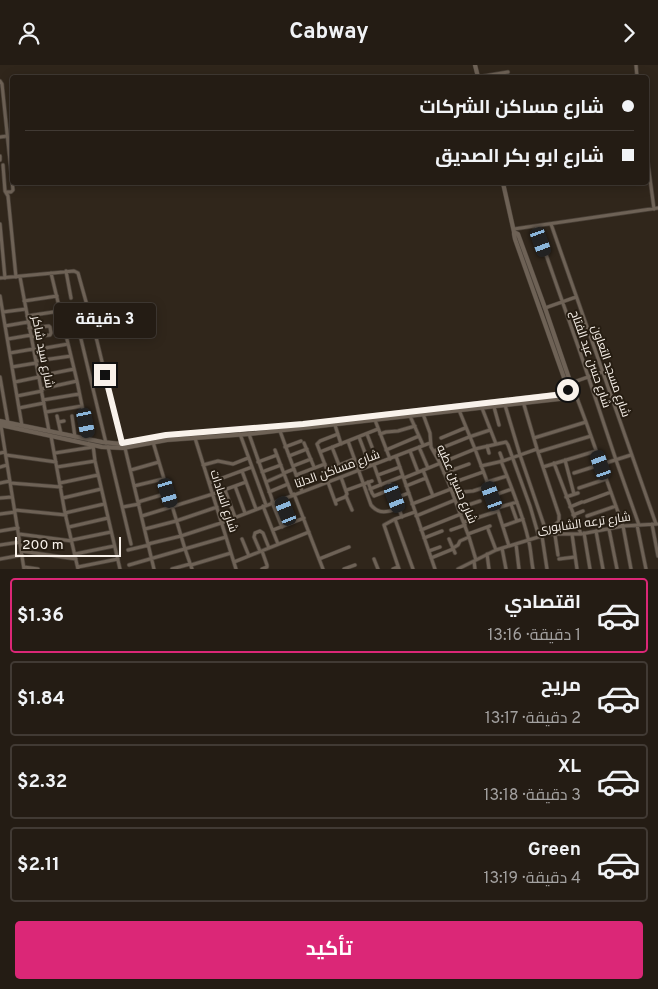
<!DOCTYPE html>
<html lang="ar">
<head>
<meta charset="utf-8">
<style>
	:root { --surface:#241c14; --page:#302922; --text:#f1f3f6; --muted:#a3a1a0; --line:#413a34; --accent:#db2777 }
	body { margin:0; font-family:Overpass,Cairo,sans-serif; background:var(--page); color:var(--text); direction:rtl; height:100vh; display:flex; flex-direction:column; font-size:19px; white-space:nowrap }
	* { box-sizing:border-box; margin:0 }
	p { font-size:16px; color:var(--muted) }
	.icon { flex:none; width:28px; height:28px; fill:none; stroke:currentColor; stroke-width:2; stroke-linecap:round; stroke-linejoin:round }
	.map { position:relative; height:504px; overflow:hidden; direction:ltr }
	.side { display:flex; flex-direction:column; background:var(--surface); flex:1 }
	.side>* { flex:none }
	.hud { position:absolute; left:10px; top:10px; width:639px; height:110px; border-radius:5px; box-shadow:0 2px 12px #0003,0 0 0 1px var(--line); direction:rtl; display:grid; align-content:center; height:110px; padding:0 15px; background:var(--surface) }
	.scale { position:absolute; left:15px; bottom:12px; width:106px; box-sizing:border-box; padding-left:5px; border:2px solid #f9f2eb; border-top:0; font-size:14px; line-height:18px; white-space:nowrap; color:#f9f2eb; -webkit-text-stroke:4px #261d12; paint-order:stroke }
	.end { position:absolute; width:22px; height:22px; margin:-11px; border:6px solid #f9f2eb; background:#111; box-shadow:0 0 0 2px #111 }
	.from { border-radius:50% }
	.bubble { position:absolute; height:35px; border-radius:5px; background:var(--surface); box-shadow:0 2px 12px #0003,0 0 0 1px var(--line); font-size:16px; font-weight:700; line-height:35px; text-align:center; direction:rtl }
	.car { position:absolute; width:15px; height:30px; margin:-15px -8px; border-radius:6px; box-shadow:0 0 4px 1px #0007; background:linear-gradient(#222 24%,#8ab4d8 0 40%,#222 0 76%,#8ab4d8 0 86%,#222 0) }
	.hud b { display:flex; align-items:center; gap:18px; height:48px; font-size:19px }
	.hud b+b { border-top:1px solid var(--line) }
	.hud i { width:12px; height:12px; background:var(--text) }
	ul { padding:9px 0 0; list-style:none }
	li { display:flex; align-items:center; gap:15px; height:75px; margin:0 10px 8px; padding:0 5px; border:2px solid var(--line); border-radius:5px }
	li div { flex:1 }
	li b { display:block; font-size:19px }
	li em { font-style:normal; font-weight:700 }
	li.selected { border-color:var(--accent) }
	li>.icon { width:45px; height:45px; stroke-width:1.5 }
	.action { display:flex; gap:10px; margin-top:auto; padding:10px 15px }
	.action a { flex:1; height:58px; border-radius:5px; background:var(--accent); color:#fff; font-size:20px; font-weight:700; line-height:58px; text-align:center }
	header { display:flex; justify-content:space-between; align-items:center; height:65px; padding:0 15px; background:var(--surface); font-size:22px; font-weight:700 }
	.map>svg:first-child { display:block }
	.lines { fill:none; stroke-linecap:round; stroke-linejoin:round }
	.minor-casing { stroke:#4a4138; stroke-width:4.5 }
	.tertiary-casing { stroke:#4a4138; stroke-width:5 }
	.minor { stroke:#6e6256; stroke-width:3 }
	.tertiary { stroke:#6e6256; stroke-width:4 }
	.route { stroke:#f9f2eb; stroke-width:6 }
	.labels { text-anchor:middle; stroke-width:4; stroke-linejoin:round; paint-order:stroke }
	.street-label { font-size:12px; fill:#f9f2eb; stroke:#261d12 }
</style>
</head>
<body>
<header><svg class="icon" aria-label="forward" viewBox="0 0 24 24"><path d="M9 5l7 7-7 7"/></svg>Cabway<svg class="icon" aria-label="person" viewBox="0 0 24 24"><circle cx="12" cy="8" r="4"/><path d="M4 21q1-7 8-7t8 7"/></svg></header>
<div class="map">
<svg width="658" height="504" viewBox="0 0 658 504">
	<rect width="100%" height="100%" fill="#30261b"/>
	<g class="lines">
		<defs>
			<path id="minor" d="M636,0L637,12
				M478,12L508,7
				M0,16L2,19L13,125L11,127H6
				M0,72L7,71
				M646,83L654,144
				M0,91V95
				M3,100L5,126L8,131L16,212
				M504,119L514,118
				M0,159L5,213
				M551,159L656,459
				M536,161L580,287L616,395L639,460
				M514,164L658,143
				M66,206L71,233
				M51,208L77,316L89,375
				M20,212L49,366
				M0,213L74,206L78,208L97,276L122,379
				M0,231L22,361
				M24,236L57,231
				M545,243L576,232
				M69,245L87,240
				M3,247L26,244
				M27,251L60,246
				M72,257L90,252
				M5,261L28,257
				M29,263L49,261L50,262L51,268L50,270L31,272
				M94,265L80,270L106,378
				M8,274L31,270
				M34,285L68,279
				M10,288L33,284
				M36,296L71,291
				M12,302L36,298
				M39,311L74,304
				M0,312L8,358
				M15,317L39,312
				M571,318L602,307
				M41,324L77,316
				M566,328L572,329L577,333L586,357L623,461L631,504
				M17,331L42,326
				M522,333L537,384L559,450V456L547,468
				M43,335L79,329
				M505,340L520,390L547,469
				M494,342L499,360
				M19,343L44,338
				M482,343L496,379
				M459,345L475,384L497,443L509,481
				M46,347L82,341
				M423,349L430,368L431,382L440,398L449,419L469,472L476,495
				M57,351L61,369
				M72,351L75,372
				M410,351L423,380
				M375,355L390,394
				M59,357L64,356
				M335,360L341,379
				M1,361L24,504
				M280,366L302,426
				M240,369L266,440
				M249,369L273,437
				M367,369L372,382
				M380,369L386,367L398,366L415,361
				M51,371L65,448L78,504
				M359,372L370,401
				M195,373L236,504
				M441,373L465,363
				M534,373L586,357
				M348,376L371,440C379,450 388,447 399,443
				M153,377L185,484L192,504
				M304,378L314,402
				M93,380L95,396L120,504
				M487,381L489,388
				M108,382L131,479
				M285,382L301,376
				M332,382L339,400
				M419,382L428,403
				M125,383L154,504
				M275,385L292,430
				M386,385L419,371
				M410,386L418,407
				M434,386L469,372L490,365
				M320,387L378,364
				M538,387L591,371
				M0,388L5,387
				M55,388L93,382
				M500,388L503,396
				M6,390L56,397
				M289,391L307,384
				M396,391L435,504
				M565,395L574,429
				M501,396C511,421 522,447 528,473C531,483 531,494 533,504
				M258,397L277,390
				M554,398L581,469
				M203,400L218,396L233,399L248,393
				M374,400L381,420
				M293,401L311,394
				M481,401L503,396L537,384
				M0,402L7,400
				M57,402L95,396
				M543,402L596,386
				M131,405L159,397
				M327,405L317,379L320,376L338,369
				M327,405L325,407V409L336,439
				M327,405L354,394
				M423,405L433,431
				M242,406L256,444
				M262,407L281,400
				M284,408L294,404
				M444,408L469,399
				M574,408L631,390
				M296,410L325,399
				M378,410L400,402
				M404,413L475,384L506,377L508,380L530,441L539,472
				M266,417L284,409
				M368,417L372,428L374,431L392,424
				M389,417L402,452
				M487,417L507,411
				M0,418L10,416
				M10,418L61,422
				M60,418L98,410
				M209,418L252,402
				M449,419L483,407
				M134,421L163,414
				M235,421L245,448
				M406,421L426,413
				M579,423L606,414
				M370,424L403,411
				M225,425L235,452
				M347,425L372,416
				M269,427L288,419
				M453,428L473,426L489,421
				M294,429L323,504
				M346,431L352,445
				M492,431L512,424
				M566,432L578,428
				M0,433L12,432
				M63,433L101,424
				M395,433L409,428
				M282,434L291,458
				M335,436L345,432L347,429L341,412
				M138,437L168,428
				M272,437L282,462
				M584,437L611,427
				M412,439L451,424
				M511,439L517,456
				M263,441L278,479
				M123,442L139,439
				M570,442L582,437
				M459,443L480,436
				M497,443L517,437
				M15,445L66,450
				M65,448L104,439
				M0,449L15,447
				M573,450L583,446
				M142,451L213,429L246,417
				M416,451L455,435
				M587,451L616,441
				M395,454L413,504
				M464,457L498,446
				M652,459L658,491
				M637,460L646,504
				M503,461L523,454
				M69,462L108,453
				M145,464L176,456L217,442
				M488,464L496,485
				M609,464L617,504
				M273,465L304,453
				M421,465L461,449
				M451,465L465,460
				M0,466L18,463
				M596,466L603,504
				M584,468L590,504
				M19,469L72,476
				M468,469L490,461
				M572,469L577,504
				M555,470L558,490
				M181,471L221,458L430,378
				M542,471L547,504
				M424,473L442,466
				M242,474L249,491
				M449,474L455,488
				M72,475L111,467
				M148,479L181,471
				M516,479L519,504
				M0,480L20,477
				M453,483L458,480L460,476L469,472
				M502,483L506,504
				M128,485L149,480
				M21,486L76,494
				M260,486L254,472L255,468L260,466L263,468L269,483
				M429,486L440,482
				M75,489L114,481
				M487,489L489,504
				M431,493L453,484
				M0,494L22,490
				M319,494L349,482
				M374,494L378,504
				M559,494L575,492
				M474,496L475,504
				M234,497L309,467
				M129,500L226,472
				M191,500L231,488
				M24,502L38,504
				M78,502L118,494
				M172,504L190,499
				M262,504L267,502V500L262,486
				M344,504L355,500
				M393,504L398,502
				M399,504L384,460L395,454L415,447
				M458,504L496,485L548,469H581L623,461L657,459"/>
			<path id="tertiary" d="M475,0L478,12
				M0,356L102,377L122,379L166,370L303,359L566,328L568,324L515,174L514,169V167L503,118
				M0,360L102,382L123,383L167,375L249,369L568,333L573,328V325L545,243L518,169L514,167"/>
		</defs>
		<!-- minor casing -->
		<use href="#minor" class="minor-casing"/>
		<!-- tertiary casing -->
		<use href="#tertiary" class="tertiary-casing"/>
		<!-- minor -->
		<use href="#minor" class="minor"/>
		<!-- tertiary -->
		<use href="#tertiary" class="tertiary"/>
	</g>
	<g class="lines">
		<!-- route -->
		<path class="route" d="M105,310L122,378L166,370L303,359L564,329L567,328L568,325"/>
	</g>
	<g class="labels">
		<!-- street labels -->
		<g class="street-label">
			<text transform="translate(43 287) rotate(79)" y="4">شارع سيد شاكر</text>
			<text transform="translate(591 294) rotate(71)" y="4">شارع حسن عبد الفتاح</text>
			<text transform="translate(611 306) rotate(71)" y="4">شارع مسجد التعاون</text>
			<text transform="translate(337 404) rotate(-20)" y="4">شارع مساكن الدلتا</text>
			<text transform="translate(457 419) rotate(67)" y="4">شارع حسين عطيه</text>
			<text transform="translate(224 436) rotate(72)" y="4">شارع السادات</text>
			<text transform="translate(584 458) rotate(-8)" y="4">شارع ترعه الشابورى</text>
		</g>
	</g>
</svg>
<div class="scale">200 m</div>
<i class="end from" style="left:568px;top:325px"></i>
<i class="end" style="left:105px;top:310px"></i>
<div class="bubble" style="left:54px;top:238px;width:102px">3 دقيقة</div>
<i class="car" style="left:541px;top:177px;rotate:160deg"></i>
<i class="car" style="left:86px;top:358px;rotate:169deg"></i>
<i class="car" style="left:601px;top:400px;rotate:341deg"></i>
<i class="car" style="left:168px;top:428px;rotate:163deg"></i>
<i class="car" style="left:492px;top:431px;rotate:340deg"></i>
<i class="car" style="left:395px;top:433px;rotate:159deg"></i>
<i class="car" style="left:286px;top:446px;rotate:338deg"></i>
<div class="hud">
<b><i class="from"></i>شارع مساكن الشركات</b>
<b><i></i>شارع ابو بكر الصديق</b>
</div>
</div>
<section class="side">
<ul>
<li class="selected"><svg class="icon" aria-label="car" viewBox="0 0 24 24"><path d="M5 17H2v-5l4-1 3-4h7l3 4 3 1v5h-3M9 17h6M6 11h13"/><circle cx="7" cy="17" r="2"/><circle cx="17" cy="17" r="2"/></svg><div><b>اقتصادي</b><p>1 دقيقة · 13:16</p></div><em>$1.36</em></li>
<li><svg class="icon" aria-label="car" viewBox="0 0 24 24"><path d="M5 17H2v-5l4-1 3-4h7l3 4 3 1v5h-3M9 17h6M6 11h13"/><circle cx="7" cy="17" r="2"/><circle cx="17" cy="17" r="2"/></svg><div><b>مريح</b><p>2 دقيقة · 13:17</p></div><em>$1.84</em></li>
<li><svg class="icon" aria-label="car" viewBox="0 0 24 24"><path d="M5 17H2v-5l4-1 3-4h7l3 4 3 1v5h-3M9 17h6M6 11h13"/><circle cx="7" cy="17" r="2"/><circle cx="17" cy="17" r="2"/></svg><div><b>XL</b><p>3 دقيقة · 13:18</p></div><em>$2.32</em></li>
<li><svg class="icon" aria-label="car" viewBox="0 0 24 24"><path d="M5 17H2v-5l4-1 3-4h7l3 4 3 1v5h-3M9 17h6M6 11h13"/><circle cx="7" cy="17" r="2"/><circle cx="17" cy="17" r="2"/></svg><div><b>Green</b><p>4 دقيقة · 13:19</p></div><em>$2.11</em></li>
</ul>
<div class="action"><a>تأكيد</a></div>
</section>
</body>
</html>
